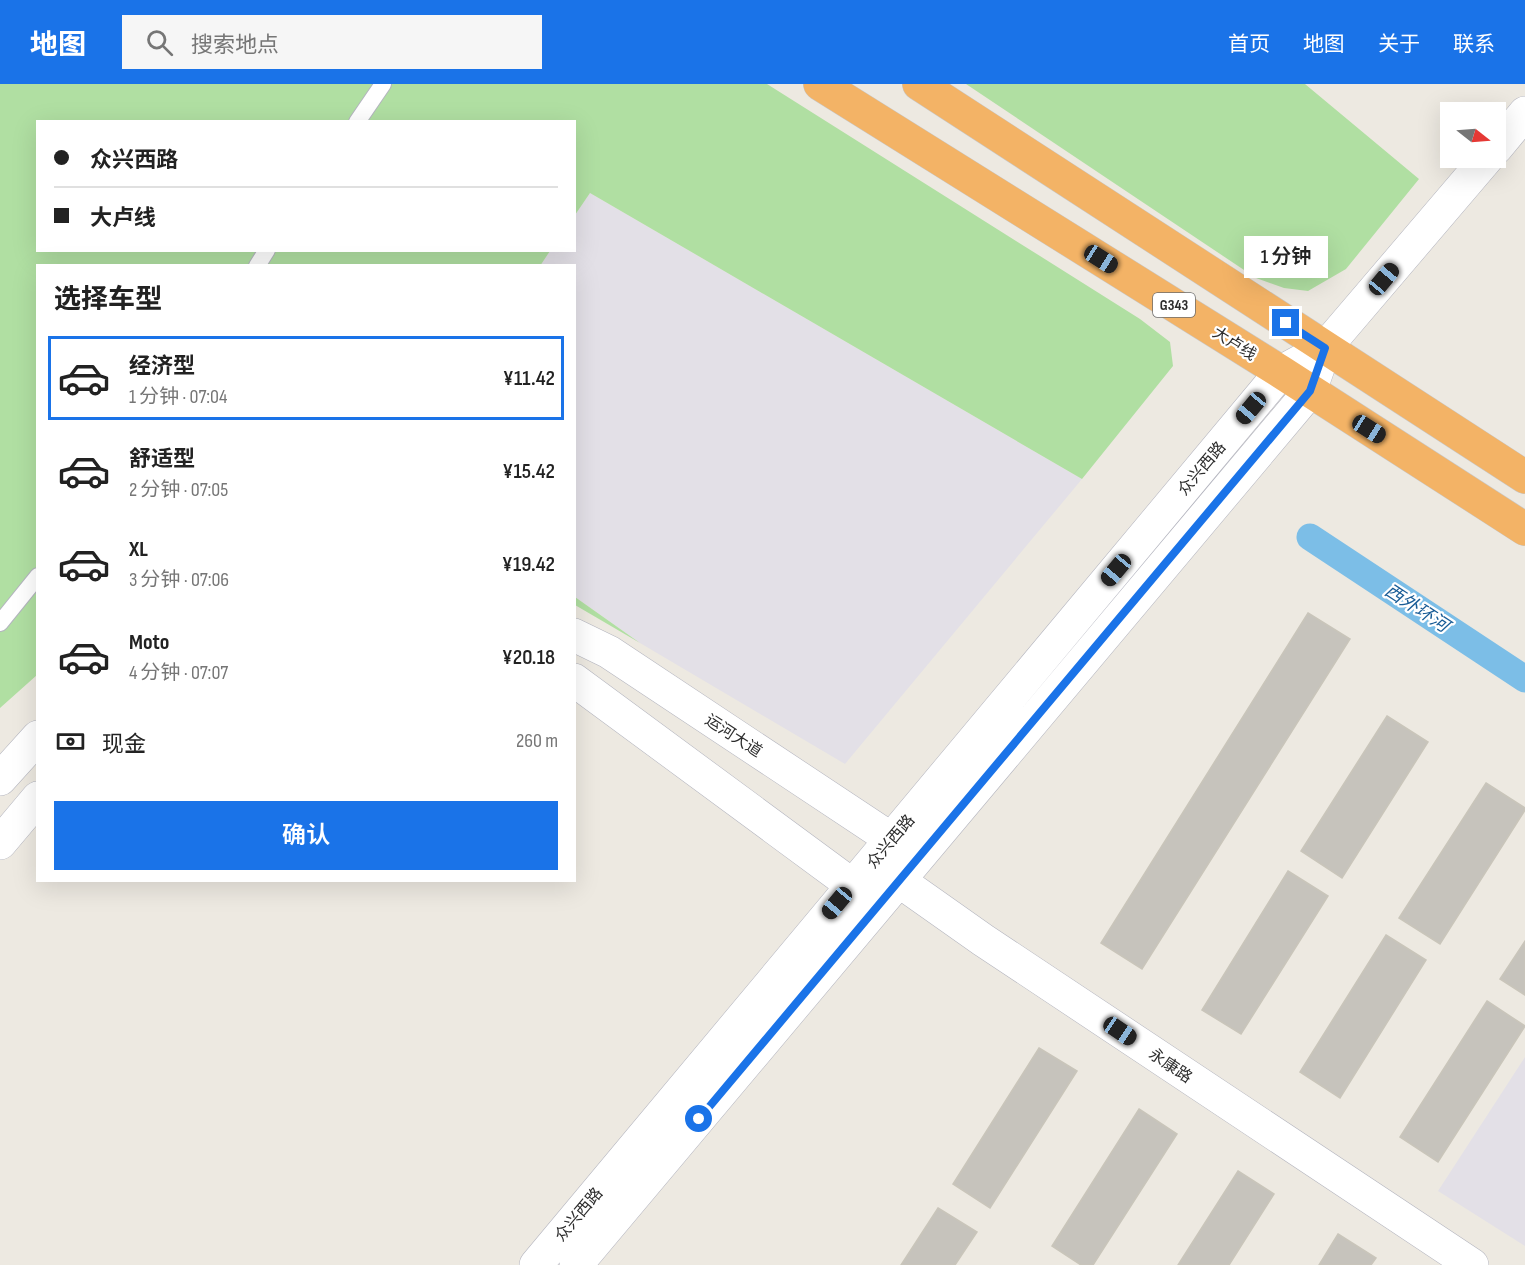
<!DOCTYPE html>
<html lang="zh">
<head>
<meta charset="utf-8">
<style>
	:root { --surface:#fff; --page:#f6f6f6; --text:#222; --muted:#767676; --line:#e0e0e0; --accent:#1a73e8 }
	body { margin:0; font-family:"Sofia Sans Condensed","Noto Sans SC",sans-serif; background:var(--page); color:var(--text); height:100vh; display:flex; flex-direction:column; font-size:22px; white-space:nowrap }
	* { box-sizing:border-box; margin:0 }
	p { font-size:20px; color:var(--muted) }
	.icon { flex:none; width:33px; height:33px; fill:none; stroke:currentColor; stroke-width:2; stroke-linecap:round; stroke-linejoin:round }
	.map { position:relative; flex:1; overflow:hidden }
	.side { position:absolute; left:36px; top:180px; width:540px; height:618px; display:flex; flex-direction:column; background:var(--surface); border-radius:0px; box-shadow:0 6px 24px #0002 }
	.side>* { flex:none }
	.top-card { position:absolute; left:36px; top:36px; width:540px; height:132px; border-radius:0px; box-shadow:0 6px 24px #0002; display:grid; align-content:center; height:132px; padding:0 18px; background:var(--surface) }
	.needle { width:39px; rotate:107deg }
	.tools { position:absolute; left:1440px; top:18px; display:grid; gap:12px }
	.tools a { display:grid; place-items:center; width:66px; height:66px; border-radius:0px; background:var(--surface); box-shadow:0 6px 24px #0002; font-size:30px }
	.end { position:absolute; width:27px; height:27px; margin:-14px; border:8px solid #1a73e8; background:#fff; box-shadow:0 0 0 3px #fff }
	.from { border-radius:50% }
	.bubble { position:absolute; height:42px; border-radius:0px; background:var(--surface); box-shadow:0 6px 24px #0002; font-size:20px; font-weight:600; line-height:42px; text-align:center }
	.car { position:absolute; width:18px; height:36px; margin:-18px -9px; border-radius:8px; box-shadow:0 0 4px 2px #0007; background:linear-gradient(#222 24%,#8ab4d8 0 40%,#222 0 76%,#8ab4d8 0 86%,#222 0) }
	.top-card b { display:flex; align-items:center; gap:21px; height:57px; font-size:22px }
	.top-card b+b { border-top:2px solid var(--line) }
	.top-card i { width:15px; height:15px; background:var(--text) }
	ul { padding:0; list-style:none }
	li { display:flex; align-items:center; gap:18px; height:84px; margin:0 12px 9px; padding:0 6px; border:3px solid transparent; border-radius:0px }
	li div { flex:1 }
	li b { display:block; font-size:22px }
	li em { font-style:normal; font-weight:600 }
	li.current { border-color:var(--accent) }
	li>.icon { width:54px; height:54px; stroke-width:1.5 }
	h2 { padding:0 18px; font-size:27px; line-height:72px }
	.pay { display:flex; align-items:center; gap:15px; height:66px; padding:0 18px; font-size:22px }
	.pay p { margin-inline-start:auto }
	.cta { display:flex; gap:12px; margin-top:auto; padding:12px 18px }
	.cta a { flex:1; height:69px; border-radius:0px; background:var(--accent); color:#fff; font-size:24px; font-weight:600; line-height:69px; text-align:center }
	header { display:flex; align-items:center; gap:36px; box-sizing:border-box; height:84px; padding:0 30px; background:var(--accent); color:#fff }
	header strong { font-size:28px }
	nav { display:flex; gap:33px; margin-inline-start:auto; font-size:21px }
	.search { width:420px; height:54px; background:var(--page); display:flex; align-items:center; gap:15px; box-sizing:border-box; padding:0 21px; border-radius:0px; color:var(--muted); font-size:22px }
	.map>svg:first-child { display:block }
	.industrial { fill:#e3e0e7 }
	.green { fill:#b0dfa2 }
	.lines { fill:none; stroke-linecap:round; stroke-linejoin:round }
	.canal { stroke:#7cbee7; stroke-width:27 }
	.building { fill:#c6c3bc; stroke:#c9c5ba; stroke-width:1.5 }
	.lane-casing { stroke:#b4b5bf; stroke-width:18 }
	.secondary-casing { stroke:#b4b5bf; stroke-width:34 }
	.highway-casing { stroke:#c8c8c8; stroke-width:34 }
	.lane { stroke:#fff; stroke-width:16 }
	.secondary { stroke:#fff; stroke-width:33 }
	.highway { stroke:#f3b366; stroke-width:33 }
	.route { stroke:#1a73e8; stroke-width:8 }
	.labels { text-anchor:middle; stroke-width:4.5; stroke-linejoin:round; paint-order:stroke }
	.shield { fill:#fff; stroke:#6c6c6c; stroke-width:1.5 }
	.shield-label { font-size:15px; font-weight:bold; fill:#2d2d2d }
	.street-label { font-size:16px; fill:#2d2d2d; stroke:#fff }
	.water-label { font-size:18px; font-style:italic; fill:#185c96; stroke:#fff }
</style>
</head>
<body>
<header>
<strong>地图</strong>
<div class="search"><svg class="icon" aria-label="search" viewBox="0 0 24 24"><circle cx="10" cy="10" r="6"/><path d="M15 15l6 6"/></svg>搜索地点</div>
<nav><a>首页</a><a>地图</a><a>关于</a><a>联系</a></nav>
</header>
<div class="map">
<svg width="1525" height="1181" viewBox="0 0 1525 1181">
	<rect width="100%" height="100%" fill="#ede9e1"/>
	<!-- industrial -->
	<path class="industrial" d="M590,109L1082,395L845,680L640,559L575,513L574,182H540L550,167L574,166L575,131Z
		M1525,973V1162L1438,1107Z"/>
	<!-- green -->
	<path class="green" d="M0,0H767L1140,235L1170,258L1173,282L1082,395L590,109L575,131L574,38H38V166L550,167L540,182H38L37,591L0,624Z
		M966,0H1305L1419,95L1346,185L1308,207L1284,204L1256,194Z
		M575,513L640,559L575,521Z"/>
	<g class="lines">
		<!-- canal -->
		<path class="canal" d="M1310,453L1525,595"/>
	</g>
	<!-- building -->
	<path class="building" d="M1308,529L1350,555L1142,885L1101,859Z
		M1387,632L1428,658L1342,794L1301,767Z
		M1486,699L1525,724V726L1440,860L1399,834Z
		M1288,787L1328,812L1241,950L1202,926Z
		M1386,851L1426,876L1340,1014L1300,988Z
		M1525,857V911L1500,895Z
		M1487,917L1525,942L1438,1078L1400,1053Z
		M1039,964L1077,987L990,1124L953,1100Z
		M1139,1025L1177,1050L1093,1181H1081L1052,1162Z
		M1238,1087L1274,1110L1229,1181H1178Z
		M938,1124L977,1148L955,1181H901Z
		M1338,1150L1376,1174L1371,1181H1319Z"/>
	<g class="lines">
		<defs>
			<path id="lane" d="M357,38L383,0
				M257,182L267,166
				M0,539L38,492"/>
			<path id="secondary" d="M1496,64L1525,29
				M574,551L609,568L891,755
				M574,596L852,801
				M0,695L38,653
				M0,759L38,714
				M881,784L983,856L1472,1181
				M536,1181L1281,288L1305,275
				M576,1181L1310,307L1325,264L1487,74"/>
			<path id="highway" d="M820,0L1281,288L1525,445
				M919,0L1525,393"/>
		</defs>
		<!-- lane casing -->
		<use href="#lane" class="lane-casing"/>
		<!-- secondary casing -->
		<use href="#secondary" class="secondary-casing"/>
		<!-- highway casing -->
		<use href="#highway" class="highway-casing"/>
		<!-- lane -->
		<use href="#lane" class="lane"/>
		<!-- secondary -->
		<use href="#secondary" class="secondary"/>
		<!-- highway -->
		<use href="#highway" class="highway"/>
	</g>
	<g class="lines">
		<!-- route -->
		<path class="route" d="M699,1035L1310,307L1325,264L1286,239"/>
	</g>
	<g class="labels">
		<!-- shield labels -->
		<rect class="shield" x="1153" y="209" width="42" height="24" rx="4.5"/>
		<g class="shield-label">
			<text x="1174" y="226">G343</text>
		</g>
		<!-- street labels -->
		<g class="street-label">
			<text transform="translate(1235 259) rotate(32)" y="6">大卢线</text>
			<text transform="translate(1201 384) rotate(-50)" y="6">众兴西路</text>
			<text transform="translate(734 651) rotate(33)" y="6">运河大道</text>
			<text transform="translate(890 757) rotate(-50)" y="6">众兴西路</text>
			<text transform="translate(1171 981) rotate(34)" y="6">永康路</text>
			<text transform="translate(578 1130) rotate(-50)" y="6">众兴西路</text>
		</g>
		<!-- water labels -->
		<g class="water-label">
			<text transform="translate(1417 524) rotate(33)" y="6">西外环河</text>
		</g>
	</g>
</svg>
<div class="tools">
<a><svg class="needle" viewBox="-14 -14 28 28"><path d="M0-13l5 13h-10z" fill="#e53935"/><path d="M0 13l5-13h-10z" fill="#767676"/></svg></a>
</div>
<i class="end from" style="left:699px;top:1035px"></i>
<i class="end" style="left:1286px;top:239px"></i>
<div class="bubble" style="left:1244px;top:152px;width:84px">1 分钟</div>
<i class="car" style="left:1101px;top:175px;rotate:122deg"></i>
<i class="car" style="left:1384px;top:195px;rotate:40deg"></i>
<i class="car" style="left:1251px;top:324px;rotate:220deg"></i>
<i class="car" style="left:1369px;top:345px;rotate:122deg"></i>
<i class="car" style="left:1116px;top:486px;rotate:220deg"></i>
<i class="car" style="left:837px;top:819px;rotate:220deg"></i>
<i class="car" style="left:1120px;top:947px;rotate:124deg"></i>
<div class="top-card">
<b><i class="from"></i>众兴西路</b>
<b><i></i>大卢线</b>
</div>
<section class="side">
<h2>选择车型</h2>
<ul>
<li class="current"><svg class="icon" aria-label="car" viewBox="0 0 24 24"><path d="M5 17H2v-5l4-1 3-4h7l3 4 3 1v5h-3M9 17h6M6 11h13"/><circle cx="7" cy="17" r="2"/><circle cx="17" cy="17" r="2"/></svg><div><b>经济型</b><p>1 分钟 · 07:04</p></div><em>¥11.42</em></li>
<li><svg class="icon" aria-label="car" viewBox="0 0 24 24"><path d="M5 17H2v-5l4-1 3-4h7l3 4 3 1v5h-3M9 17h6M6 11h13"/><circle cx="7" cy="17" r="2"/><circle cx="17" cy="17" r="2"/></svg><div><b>舒适型</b><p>2 分钟 · 07:05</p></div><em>¥15.42</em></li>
<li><svg class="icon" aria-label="car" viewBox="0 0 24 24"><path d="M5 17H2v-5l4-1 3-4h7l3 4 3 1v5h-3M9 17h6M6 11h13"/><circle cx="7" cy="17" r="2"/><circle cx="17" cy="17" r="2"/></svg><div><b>XL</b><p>3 分钟 · 07:06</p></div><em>¥19.42</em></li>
<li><svg class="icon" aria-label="car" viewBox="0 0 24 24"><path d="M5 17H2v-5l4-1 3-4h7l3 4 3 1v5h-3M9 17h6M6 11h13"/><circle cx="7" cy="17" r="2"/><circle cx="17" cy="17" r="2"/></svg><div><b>Moto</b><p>4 分钟 · 07:07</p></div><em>¥20.18</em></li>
</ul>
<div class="pay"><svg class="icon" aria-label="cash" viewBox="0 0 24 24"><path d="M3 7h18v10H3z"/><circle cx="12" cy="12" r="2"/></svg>现金<p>260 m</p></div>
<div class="cta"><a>确认</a></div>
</section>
</div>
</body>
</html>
